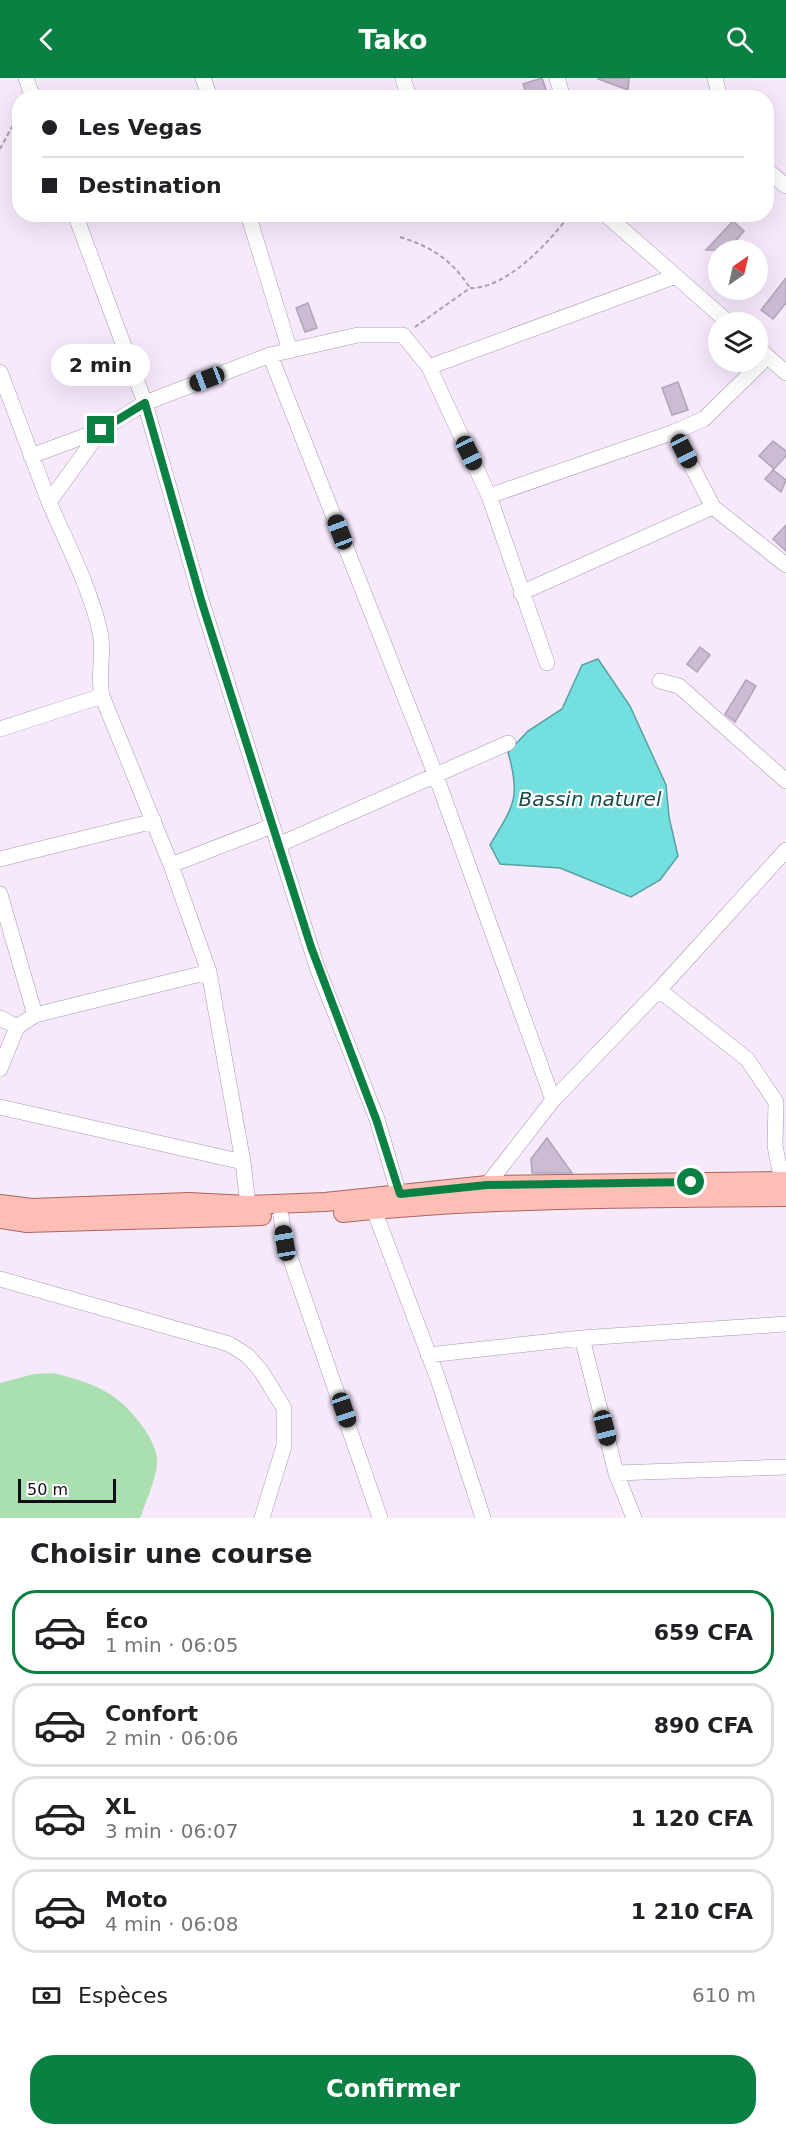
<!DOCTYPE html>
<html lang="fr">
<head>
<meta charset="utf-8">
<style>
	:root { --surface:#fff; --page:#f2f2f2; --text:#202124; --muted:#757577; --line:#e0e0e0; --accent:#0b8043 }
	body { margin:0; font-family:"DejaVu Sans",sans-serif; background:var(--page); color:var(--text); height:100vh; display:flex; flex-direction:column; font-size:22px; white-space:nowrap }
	* { box-sizing:border-box; margin:0 }
	p { font-size:20px; color:var(--muted) }
	.icon { flex:none; width:33px; height:33px; fill:none; stroke:currentColor; stroke-width:2; stroke-linecap:round; stroke-linejoin:round }
	.map { position:relative; height:1440px; overflow:hidden }
	.details { display:flex; flex-direction:column; background:var(--surface); flex:1 }
	.details>* { flex:none }
	.guide { position:absolute; left:12px; top:12px; width:762px; height:132px; border-radius:24px; box-shadow:0 6px 24px #0002; display:grid; align-content:center; height:132px; padding:0 30px; background:var(--surface) }
	.needle { width:39px; rotate:34deg }
	.fabs { position:absolute; left:708px; top:162px; display:grid; gap:12px }
	.fabs a { display:grid; place-items:center; width:60px; height:60px; border-radius:50%; background:var(--surface); box-shadow:0 6px 24px #0002; font-size:30px }
	.scale { position:absolute; left:18px; bottom:15px; width:98px; box-sizing:border-box; padding-left:6px; border:3px solid #130e16; border-top:0; font-size:16px; line-height:21px; white-space:nowrap; color:#130e16; -webkit-text-stroke:4px #fff; paint-order:stroke }
	.end { position:absolute; width:27px; height:27px; margin:-14px; border:8px solid #0b8043; background:#fff; box-shadow:0 0 0 3px #fff }
	.from { border-radius:50% }
	.bubble { position:absolute; height:42px; border-radius:21px; background:var(--surface); box-shadow:0 6px 24px #0002; font-size:20px; font-weight:600; line-height:42px; text-align:center }
	.car { position:absolute; width:18px; height:36px; margin:-18px -9px; border-radius:8px; box-shadow:0 0 4px 2px #0007; background:linear-gradient(#222 24%,#8ab4d8 0 40%,#222 0 76%,#8ab4d8 0 86%,#222 0) }
	.guide b { display:flex; align-items:center; gap:21px; height:57px; font-size:22px }
	.guide b+b { border-top:2px solid var(--line) }
	.guide i { width:15px; height:15px; background:var(--text) }
	ul { padding:0; list-style:none }
	li { display:flex; align-items:center; gap:18px; height:84px; margin:0 12px 9px; padding:0 18px; border:3px solid var(--line); border-radius:24px }
	li div { flex:1 }
	li b { display:block; font-size:22px }
	li em { font-style:normal; font-weight:600 }
	li.current { border-color:var(--accent) }
	li>.icon { width:54px; height:54px; stroke-width:1.5 }
	h2 { padding:0 30px; font-size:27px; line-height:72px }
	.pay { display:flex; align-items:center; gap:15px; height:66px; padding:0 30px; font-size:22px }
	.pay p { margin-inline-start:auto }
	.cta { display:flex; gap:12px; margin-top:auto; padding:12px 30px }
	.cta a { flex:1; height:69px; border-radius:24px; background:var(--accent); color:#fff; font-size:24px; font-weight:600; line-height:69px; text-align:center }
	header { display:flex; justify-content:space-between; align-items:center; height:78px; padding:0 30px; background:var(--accent); color:#fff; font-size:27px; font-weight:600 }
	.map>svg:first-child { display:block }
	.green { fill:#aadfb0 }
	.water { fill:#73dfdf; stroke:#56a0a3; stroke-width:1.5 }
	.building { fill:#ccbcd3; stroke:#b3a3ba; stroke-width:1.5 }
	.lines { fill:none; stroke-linecap:round; stroke-linejoin:round }
	.minor-casing { stroke:#a898ae; stroke-width:16 }
	.major-casing { stroke:#aa655d; stroke-width:20 }
	.path { stroke:#aa9fae; stroke-width:2; stroke-dasharray:4.5 3; stroke-linecap:butt }
	.minor { stroke:#fff; stroke-width:15 }
	.major { stroke:#fdbfb5; stroke-width:18 }
	.route { stroke:#0b8043; stroke-width:8 }
	.labels { text-anchor:middle; stroke-width:4.5; stroke-linejoin:round; paint-order:stroke }
	.water-label { font-size:20px; font-style:italic; fill:#174949; stroke:#fff }
</style>
</head>
<body>
<header><svg class="icon" aria-label="back" viewBox="0 0 24 24"><path d="M15 5l-7 7 7 7"/></svg>Tako<svg class="icon" aria-label="search" viewBox="0 0 24 24"><circle cx="10" cy="10" r="6"/><path d="M15 15l6 6"/></svg></header>
<div class="map">
<svg width="786" height="1440" viewBox="0 0 786 1440">
	<rect width="100%" height="100%" fill="#f6e9fc"/>
	<!-- green -->
	<path class="green" d="M53,1295C96,1306 119,1314 145,1352C151,1361 158,1374 157,1386C155,1404 146,1423 140,1440H0V1305L34,1296Z"/>
	<!-- water -->
	<path class="water" d="M598,581L630,628L666,707L669,739L678,778L660,802L631,819L560,790L500,786L490,767C514,727 521,720 508,674L528,653L562,631L582,587Z"/>
	<!-- building -->
	<path class="building" d="M542,0L549,20H528L523,6Z
		M599,0H629L628,12L598,1Z
		M733,143L744,153L728,172H706Z
		M786,200V225L773,241L761,232Z
		M308,225L317,250L305,254L296,230Z
		M678,304L688,332L672,337L662,310Z
		M773,363L786,373V378L774,391L759,378Z
		M773,392L786,402L781,414L765,401Z
		M786,447V473L773,461Z
		M700,569L710,577L697,594L687,586Z
		M746,602L756,608L735,644L725,636Z
		M547,1060L572,1095H532L531,1081Z"/>
	<g class="lines">
		<defs>
			<path id="minor" d="M26,0L33,20
				M203,0L210,20
				M403,0L409,20
				M557,0L563,20
				M715,0L720,20
				M766,91L786,108
				M75,136L145,325L202,525L317,889L377,1041L402,1127
				M248,136L290,273
				M605,136L728,244
				M758,270L786,295
				M270,277L436,698L553,1022
				M429,289L676,198
				M0,294L49,424
				M101,352L49,424C67,466 90,509 100,554C105,576 97,596 102,618L171,787L209,894L243,1084L248,1127
				M674,354L713,429L786,487
				M31,378L101,352L145,325L270,277L358,257H403L429,289L489,418L547,585
				M489,418L674,354L704,341L767,279
				M521,515L713,429
				M660,603L679,608L786,703
				M0,651L102,618
				M278,767L508,665
				M0,781L154,743
				M171,787L272,748
				M0,816L35,937L17,949L0,991
				M659,912L747,981L776,1024L775,1068L782,1103
				M35,937L209,894
				M0,940L17,949
				M0,1029L243,1084
				M487,1107L553,1022L659,912L786,772
				M374,1132L438,1301L483,1440
				M281,1138L285,1165L380,1440
				M0,1201L229,1266L248,1278L261,1293L284,1330V1368L262,1440
				M582,1260L616,1395L634,1440
				M428,1277L582,1260L786,1246
				M616,1395L786,1389"/>
			<path id="major" d="M0,1126L32,1130L188,1124L248,1127L325,1124L487,1107L786,1103
				M343,1135C490,1120 638,1120 786,1119
				M0,1141L27,1145L262,1138"/>
		</defs>
		<!-- minor casing -->
		<use href="#minor" class="minor-casing"/>
		<!-- major casing -->
		<use href="#major" class="major-casing"/>
		<!-- path -->
		<path class="path" d="M0,71L20,34
			M400,159C432,169 452,182 470,210
			M415,249L470,210C506,211 550,164 570,136"/>
		<!-- minor -->
		<use href="#minor" class="minor"/>
		<!-- major -->
		<use href="#major" class="major"/>
	</g>
	<g class="lines">
		<!-- route -->
		<path class="route" d="M101,352L145,325L202,525L311,869L376,1041L400,1116L487,1107L691,1104"/>
	</g>
	<g class="labels">
		<!-- water labels -->
		<g class="water-label">
			<text x="590" y="728">Bassin naturel</text>
		</g>
	</g>
</svg>
<div class="fabs">
<a><svg class="needle" viewBox="-14 -14 28 28"><path d="M0-13l5 13h-10z" fill="#e53935"/><path d="M0 13l5-13h-10z" fill="#757577"/></svg></a>
<a><svg class="icon" aria-label="layers" viewBox="0 0 24 24"><path d="M12 4l9 5-9 5-9-5zM3 14l9 5 9-5"/></svg></a>
</div>
<div class="scale">50 m</div>
<i class="end from" style="left:691px;top:1104px"></i>
<i class="end" style="left:101px;top:352px"></i>
<div class="bubble" style="left:51px;top:266px;width:99px">2 min</div>
<i class="car" style="left:207px;top:301px;rotate:249deg"></i>
<i class="car" style="left:684px;top:373px;rotate:153deg"></i>
<i class="car" style="left:469px;top:375px;rotate:155deg"></i>
<i class="car" style="left:340px;top:454px;rotate:339deg"></i>
<i class="car" style="left:285px;top:1165px;rotate:351deg"></i>
<i class="car" style="left:344px;top:1332px;rotate:161deg"></i>
<i class="car" style="left:605px;top:1350px;rotate:166deg"></i>
<div class="guide">
<b><i class="from"></i>Les Vegas</b>
<b><i></i>Destination</b>
</div>
</div>
<section class="details">
<h2>Choisir une course</h2>
<ul>
<li class="current"><svg class="icon" aria-label="car" viewBox="0 0 24 24"><path d="M5 17H2v-5l4-1 3-4h7l3 4 3 1v5h-3M9 17h6M6 11h13"/><circle cx="7" cy="17" r="2"/><circle cx="17" cy="17" r="2"/></svg><div><b>Éco</b><p>1 min · 06:05</p></div><em>659 CFA</em></li>
<li><svg class="icon" aria-label="car" viewBox="0 0 24 24"><path d="M5 17H2v-5l4-1 3-4h7l3 4 3 1v5h-3M9 17h6M6 11h13"/><circle cx="7" cy="17" r="2"/><circle cx="17" cy="17" r="2"/></svg><div><b>Confort</b><p>2 min · 06:06</p></div><em>890 CFA</em></li>
<li><svg class="icon" aria-label="car" viewBox="0 0 24 24"><path d="M5 17H2v-5l4-1 3-4h7l3 4 3 1v5h-3M9 17h6M6 11h13"/><circle cx="7" cy="17" r="2"/><circle cx="17" cy="17" r="2"/></svg><div><b>XL</b><p>3 min · 06:07</p></div><em>1 120 CFA</em></li>
<li><svg class="icon" aria-label="car" viewBox="0 0 24 24"><path d="M5 17H2v-5l4-1 3-4h7l3 4 3 1v5h-3M9 17h6M6 11h13"/><circle cx="7" cy="17" r="2"/><circle cx="17" cy="17" r="2"/></svg><div><b>Moto</b><p>4 min · 06:08</p></div><em>1 210 CFA</em></li>
</ul>
<div class="pay"><svg class="icon" aria-label="cash" viewBox="0 0 24 24"><path d="M3 7h18v10H3z"/><circle cx="12" cy="12" r="2"/></svg>Espèces<p>610 m</p></div>
<div class="cta"><a>Confirmer</a></div>
</section>
</body>
</html>
